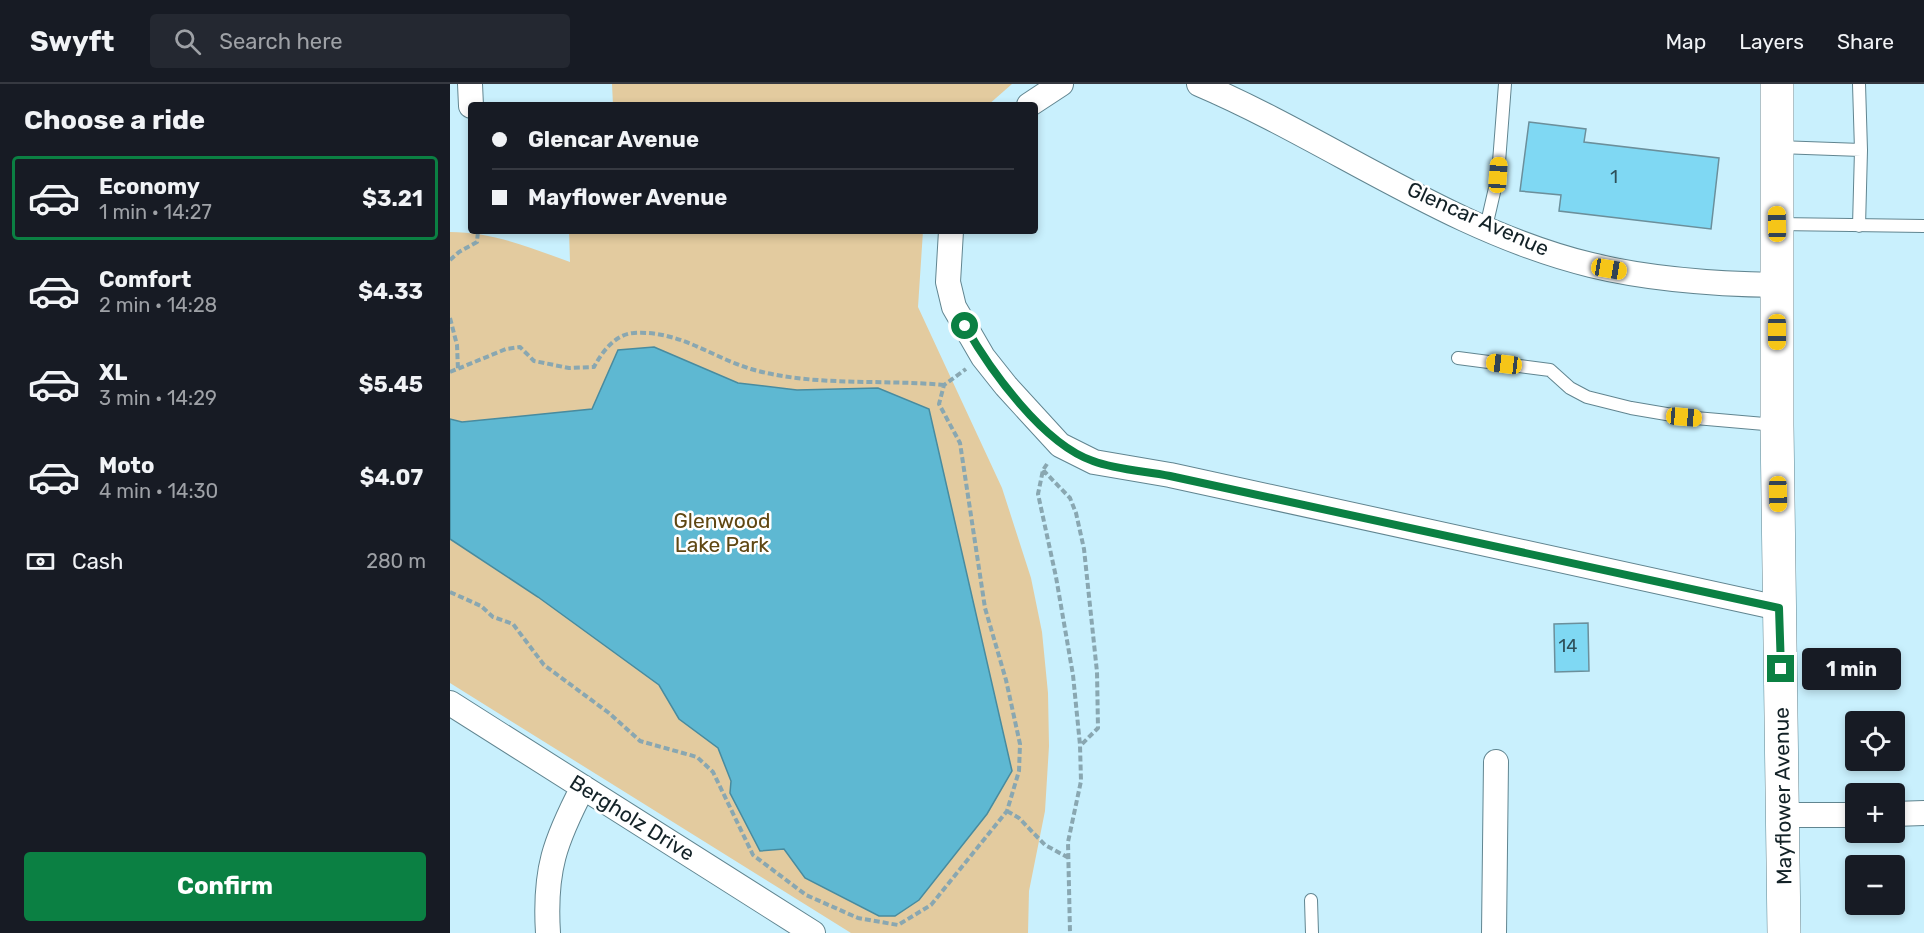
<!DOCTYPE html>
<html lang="en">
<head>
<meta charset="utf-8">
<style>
	:root { --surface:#171b24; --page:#242831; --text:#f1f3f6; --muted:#9ea1a6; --line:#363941; --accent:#0b8043 }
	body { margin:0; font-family:Rubik,sans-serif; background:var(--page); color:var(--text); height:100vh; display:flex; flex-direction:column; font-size:22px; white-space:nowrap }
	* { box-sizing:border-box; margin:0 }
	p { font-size:20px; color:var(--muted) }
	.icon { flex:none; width:33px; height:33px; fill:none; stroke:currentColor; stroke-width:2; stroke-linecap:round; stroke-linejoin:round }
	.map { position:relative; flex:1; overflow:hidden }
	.sheet { display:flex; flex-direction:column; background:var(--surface); width:450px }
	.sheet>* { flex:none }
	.guide { position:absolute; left:18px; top:18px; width:570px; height:132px; border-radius:6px; box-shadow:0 3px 9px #0003; display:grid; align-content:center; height:132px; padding:0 24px; background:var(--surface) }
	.controls { position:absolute; left:1395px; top:627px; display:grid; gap:12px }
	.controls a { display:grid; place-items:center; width:60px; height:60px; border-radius:6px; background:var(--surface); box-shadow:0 3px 9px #0003; font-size:30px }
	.end { position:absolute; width:27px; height:27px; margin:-14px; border:8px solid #0b8043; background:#fff; box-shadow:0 0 0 3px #fff }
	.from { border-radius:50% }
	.bubble { position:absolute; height:42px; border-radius:6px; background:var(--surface); box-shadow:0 3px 9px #0003; font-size:20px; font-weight:700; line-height:42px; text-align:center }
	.car { position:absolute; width:18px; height:36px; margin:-18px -9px; border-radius:8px; box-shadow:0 0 4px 2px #0007; background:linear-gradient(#f5c518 24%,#345 0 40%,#f5c518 0 76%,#345 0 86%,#f5c518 0) }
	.guide b { display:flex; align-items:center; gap:21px; height:57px; font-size:22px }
	.guide b+b { border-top:2px solid var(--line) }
	.guide i { width:15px; height:15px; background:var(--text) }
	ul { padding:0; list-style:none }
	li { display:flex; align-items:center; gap:18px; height:84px; margin:0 12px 9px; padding:0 12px; border:3px solid transparent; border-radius:6px }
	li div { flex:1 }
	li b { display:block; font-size:22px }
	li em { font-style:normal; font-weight:700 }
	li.current { border-color:var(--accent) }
	li>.icon { width:54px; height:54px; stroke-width:1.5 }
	h2 { padding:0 24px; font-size:27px; line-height:72px }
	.pay { display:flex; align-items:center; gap:15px; height:66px; padding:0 24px; font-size:22px }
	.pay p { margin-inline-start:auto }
	.button { display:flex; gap:12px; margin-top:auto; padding:12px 24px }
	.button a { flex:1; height:69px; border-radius:6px; background:var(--accent); color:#fff; font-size:24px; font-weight:700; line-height:69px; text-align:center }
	header { display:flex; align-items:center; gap:36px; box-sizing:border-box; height:84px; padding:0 30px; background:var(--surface); border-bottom:2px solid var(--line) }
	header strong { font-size:28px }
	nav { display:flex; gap:33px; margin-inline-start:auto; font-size:21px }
	.search { width:420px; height:54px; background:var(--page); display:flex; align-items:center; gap:15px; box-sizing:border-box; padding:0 21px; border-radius:6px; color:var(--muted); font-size:22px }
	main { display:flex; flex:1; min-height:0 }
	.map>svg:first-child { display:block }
	.green { fill:#e3cb9f }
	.water { fill:#5eb8d2; stroke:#488b9f; stroke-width:1.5 }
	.building { fill:#7fd8f3; stroke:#6b8f9b; stroke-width:1.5 }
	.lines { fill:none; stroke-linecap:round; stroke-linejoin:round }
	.lane-casing { stroke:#618590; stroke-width:14 }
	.street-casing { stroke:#618590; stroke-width:26 }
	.secondary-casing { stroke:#618590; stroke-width:34 }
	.path { stroke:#89a7b1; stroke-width:4; stroke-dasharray:6 3; stroke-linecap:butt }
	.lane { stroke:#fff; stroke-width:12 }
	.street { stroke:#fff; stroke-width:24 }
	.secondary { stroke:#fff; stroke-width:33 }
	.route { stroke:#0b8043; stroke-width:8 }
	.labels { text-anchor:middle; stroke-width:5; stroke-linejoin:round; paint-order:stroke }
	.number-label { font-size:18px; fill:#2e505a }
	.street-label { font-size:21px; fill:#132227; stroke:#fff }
	.park-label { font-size:21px; fill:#5f4713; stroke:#fff }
</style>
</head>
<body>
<header>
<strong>Swyft</strong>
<div class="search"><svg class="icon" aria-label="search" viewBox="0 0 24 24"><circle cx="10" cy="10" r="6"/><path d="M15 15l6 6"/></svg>Search here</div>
<nav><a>Map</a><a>Layers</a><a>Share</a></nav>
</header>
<main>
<section class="sheet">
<h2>Choose a ride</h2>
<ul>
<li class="current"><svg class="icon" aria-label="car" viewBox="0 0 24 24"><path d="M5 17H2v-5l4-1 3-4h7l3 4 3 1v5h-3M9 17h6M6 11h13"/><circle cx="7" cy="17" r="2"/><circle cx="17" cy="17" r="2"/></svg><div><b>Economy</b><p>1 min · 14:27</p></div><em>$3.21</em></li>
<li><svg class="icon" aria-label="car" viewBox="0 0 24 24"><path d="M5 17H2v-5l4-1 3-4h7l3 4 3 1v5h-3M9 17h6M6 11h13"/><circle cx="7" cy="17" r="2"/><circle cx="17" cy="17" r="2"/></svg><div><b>Comfort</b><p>2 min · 14:28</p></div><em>$4.33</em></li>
<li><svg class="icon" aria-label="car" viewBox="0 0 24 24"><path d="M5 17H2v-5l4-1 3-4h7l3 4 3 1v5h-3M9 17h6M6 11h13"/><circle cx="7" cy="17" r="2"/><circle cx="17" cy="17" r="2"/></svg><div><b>XL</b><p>3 min · 14:29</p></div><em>$5.45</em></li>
<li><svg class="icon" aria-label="car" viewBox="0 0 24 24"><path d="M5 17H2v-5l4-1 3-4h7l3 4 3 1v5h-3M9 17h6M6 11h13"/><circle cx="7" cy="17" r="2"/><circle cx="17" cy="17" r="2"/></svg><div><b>Moto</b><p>4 min · 14:30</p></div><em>$4.07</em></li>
</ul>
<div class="pay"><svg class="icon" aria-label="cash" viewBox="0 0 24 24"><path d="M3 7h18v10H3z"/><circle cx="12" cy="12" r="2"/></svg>Cash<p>280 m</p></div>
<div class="button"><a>Confirm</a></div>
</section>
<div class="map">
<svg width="1474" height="849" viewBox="0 0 1474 849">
	<rect width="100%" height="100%" fill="#c9f0fd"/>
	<!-- green -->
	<path class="green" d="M162,0H562L538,21H163Z
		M119,147H473L468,223L552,404L581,494L592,548L598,609L599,662L595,727L579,807L578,849H401L0,599V148C43,148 81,164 120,178Z"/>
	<!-- water -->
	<path class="water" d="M204,263L288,299L347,306L428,304L479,325L562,687L537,730L469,816L445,832H429L355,794L334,765L310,767L280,709L281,697L268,664L229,635L209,601L88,513L0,455V335L12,338L142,325L168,266Z"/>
	<!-- building -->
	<path class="building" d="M1079,38L1136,45L1134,58L1269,74L1261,145L1109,127L1111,111L1070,107Z
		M1138,539L1139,587L1105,588L1104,540Z"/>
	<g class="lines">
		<defs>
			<path id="lane" d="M1409,0L1411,66
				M1328,63L1411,66L1409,142
				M1328,140L1474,142
				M1036,143L1048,91L1055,0
				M1008,274L1100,286L1120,304L1137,313L1181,324L1234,333L1326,341
				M861,816L862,849"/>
			<path id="street" d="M20,0L21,22
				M749,0C880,56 1001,147 1141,181C1202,196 1265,200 1327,201
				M579,21L611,0
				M501,147L498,198L504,223L533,273L556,302L610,361L644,378L720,391L1329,524
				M0,619L363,849
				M1444,730L1474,729
				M1334,731H1406
				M98,849C94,786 105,757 133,703
				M1044,849L1046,678"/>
			<path id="secondary" d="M1327,0V341L1334,849"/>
		</defs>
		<!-- lane casing -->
		<use href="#lane" class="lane-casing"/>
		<!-- street casing -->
		<use href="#street" class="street-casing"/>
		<!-- secondary casing -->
		<use href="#secondary" class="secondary-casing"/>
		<!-- path -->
		<path class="path" d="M0,176L9,168L27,158L28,147
			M0,234L7,261L8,286
			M0,288L56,265L70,263L84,277L119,284L144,283C152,268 165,250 184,249C229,246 261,273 301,285C363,303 431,295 494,301
			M597,380L593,386L588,410L606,493L623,591L630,661L631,697L618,758L620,849
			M593,386L620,414L626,429L634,465L647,588L648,644L631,661
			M0,508L31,522L43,533L63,540L94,581L159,629L190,657L247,673L263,688L303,771L356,811L408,834L448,841L481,821L557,727L569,687L570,660L556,596L535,524L510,359L489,320L494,301L516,285
			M557,727L569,734L595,761L619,774"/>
		<!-- lane -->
		<use href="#lane" class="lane"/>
		<!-- street -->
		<use href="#street" class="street"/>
		<!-- secondary -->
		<use href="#secondary" class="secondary"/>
	</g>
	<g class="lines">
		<!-- route -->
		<path class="route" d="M515,242C541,287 593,360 643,377C667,386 696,387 720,392L1329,524L1331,585"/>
	</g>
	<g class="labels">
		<!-- number labels -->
		<g class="number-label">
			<text x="1164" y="99">1</text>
			<text x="1118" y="568">14</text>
		</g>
		<!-- street labels -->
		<g class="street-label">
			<text transform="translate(1028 135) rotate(24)" y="7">Glencar Avenue</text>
			<text transform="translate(1333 712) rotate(-91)" y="7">Mayflower Avenue</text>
			<text transform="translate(182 734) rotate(32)" y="7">Bergholz Drive</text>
		</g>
		<!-- park labels -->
		<g class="park-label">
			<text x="272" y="444">Glenwood<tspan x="272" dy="24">Lake Park</tspan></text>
		</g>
	</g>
</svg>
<div class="controls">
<a><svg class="icon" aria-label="locate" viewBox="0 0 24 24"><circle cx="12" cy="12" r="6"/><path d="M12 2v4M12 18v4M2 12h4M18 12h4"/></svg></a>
<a>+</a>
<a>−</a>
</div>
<i class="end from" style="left:515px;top:242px"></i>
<i class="end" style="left:1331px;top:585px"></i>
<div class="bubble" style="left:1352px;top:564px;width:99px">1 min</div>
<i class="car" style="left:1048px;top:91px;rotate:4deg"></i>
<i class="car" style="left:1327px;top:140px;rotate:359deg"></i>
<i class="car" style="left:1159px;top:185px;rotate:100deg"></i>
<i class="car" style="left:1327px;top:248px;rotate:180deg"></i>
<i class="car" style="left:1054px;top:280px;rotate:277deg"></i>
<i class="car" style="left:1234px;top:333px;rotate:95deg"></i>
<i class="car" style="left:1328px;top:410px;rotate:179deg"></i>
<div class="guide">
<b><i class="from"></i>Glencar Avenue</b>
<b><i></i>Mayflower Avenue</b>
</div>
</div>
</main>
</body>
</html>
